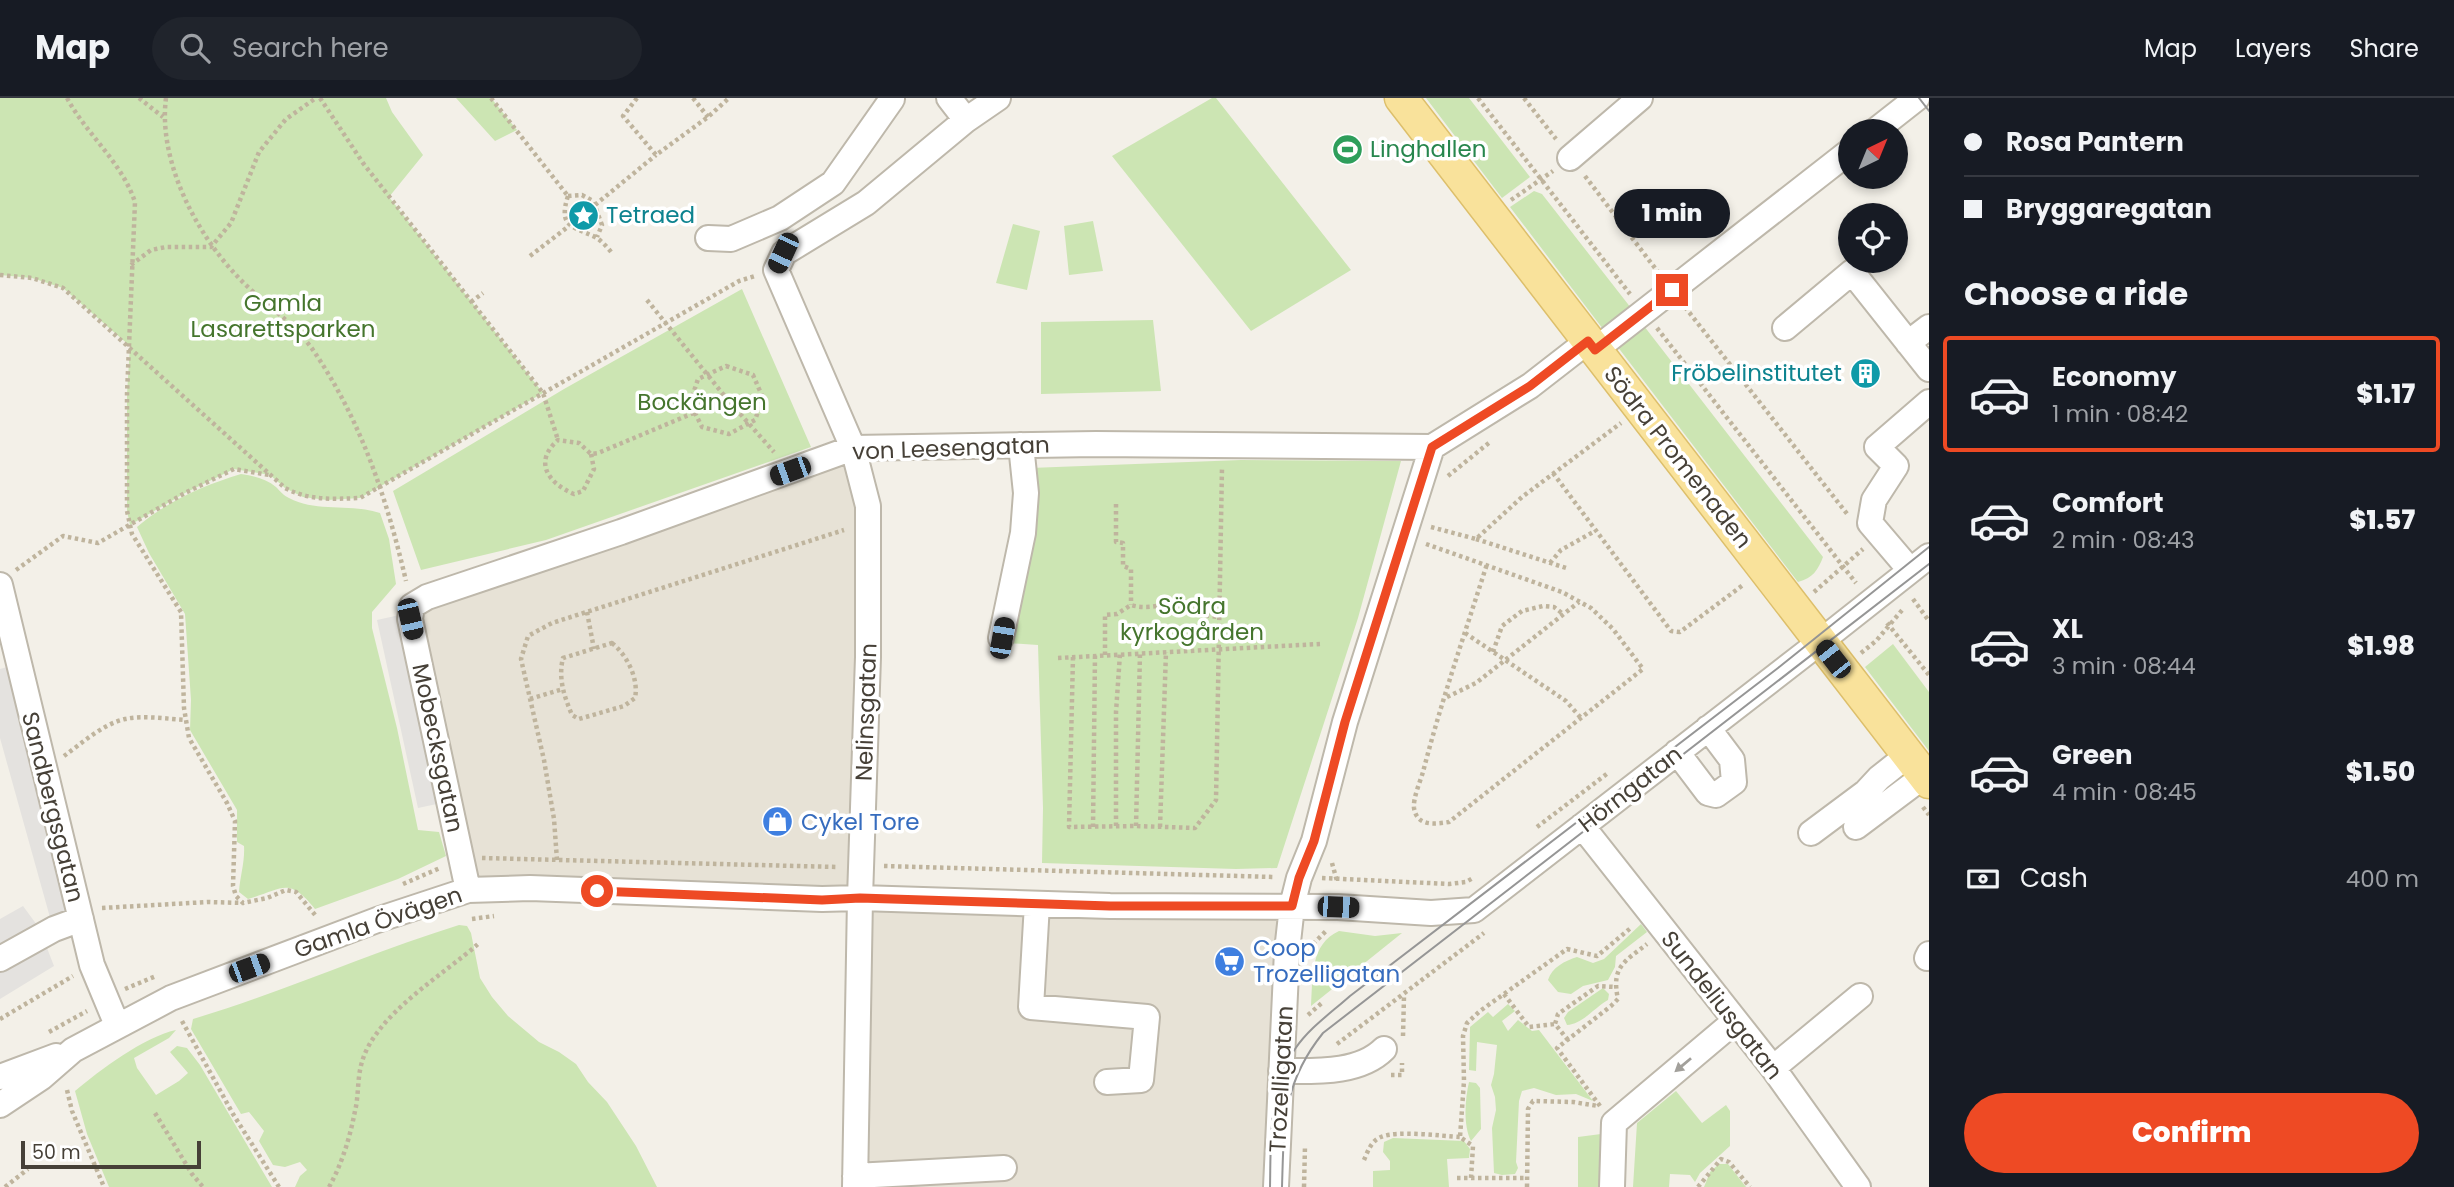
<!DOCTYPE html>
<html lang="en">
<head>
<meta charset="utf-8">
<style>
	:root { --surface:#171b24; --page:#20242c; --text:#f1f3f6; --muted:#9ea1a6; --line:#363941; --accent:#ee4a24 }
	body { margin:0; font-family:Poppins,sans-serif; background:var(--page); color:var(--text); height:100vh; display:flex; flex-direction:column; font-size:26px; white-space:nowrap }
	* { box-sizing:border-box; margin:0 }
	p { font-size:23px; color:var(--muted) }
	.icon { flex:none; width:38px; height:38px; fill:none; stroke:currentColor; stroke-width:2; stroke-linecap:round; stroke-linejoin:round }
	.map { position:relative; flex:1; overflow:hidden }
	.side { display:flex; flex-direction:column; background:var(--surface); width:525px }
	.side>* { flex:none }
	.top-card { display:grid; align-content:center; height:154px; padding:0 35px; background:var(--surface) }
	.needle { width:46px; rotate:43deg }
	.tools { position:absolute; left:1838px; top:21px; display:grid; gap:14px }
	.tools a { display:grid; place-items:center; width:70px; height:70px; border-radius:50%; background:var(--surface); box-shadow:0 4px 10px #0003; font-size:35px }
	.scale { position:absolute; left:21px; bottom:18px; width:180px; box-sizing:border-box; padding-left:7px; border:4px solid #464037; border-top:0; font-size:19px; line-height:24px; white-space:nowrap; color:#464037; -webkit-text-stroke:5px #fff; paint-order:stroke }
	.end { position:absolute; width:32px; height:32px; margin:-16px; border:9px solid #ee4a24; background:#fff; box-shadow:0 0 0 4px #fff }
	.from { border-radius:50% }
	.bubble { position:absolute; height:49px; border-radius:24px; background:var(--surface); box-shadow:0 4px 10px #0003; font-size:23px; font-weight:800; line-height:49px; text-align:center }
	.car { position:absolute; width:21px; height:42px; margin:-21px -10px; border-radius:9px; box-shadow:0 0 5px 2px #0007; background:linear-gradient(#222 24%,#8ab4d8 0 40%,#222 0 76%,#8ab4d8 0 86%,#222 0) }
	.top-card b { display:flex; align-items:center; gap:24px; height:66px; font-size:26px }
	.top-card b+b { border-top:2px solid var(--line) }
	.top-card i { width:18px; height:18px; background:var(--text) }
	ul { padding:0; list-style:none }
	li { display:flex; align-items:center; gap:21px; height:116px; margin:0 14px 10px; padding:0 21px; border:4px solid transparent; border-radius:7px }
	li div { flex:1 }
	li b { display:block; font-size:26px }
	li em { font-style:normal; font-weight:800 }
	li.selected { border-color:var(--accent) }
	li>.icon { width:63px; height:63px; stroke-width:1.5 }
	h2 { padding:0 35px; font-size:32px; line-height:84px }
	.pay { display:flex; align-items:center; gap:18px; height:77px; padding:0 35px; font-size:26px }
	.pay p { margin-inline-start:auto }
	.action { display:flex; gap:14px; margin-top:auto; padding:14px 35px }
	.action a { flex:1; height:80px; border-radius:42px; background:var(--accent); color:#fff; font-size:28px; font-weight:800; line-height:80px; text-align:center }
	header { display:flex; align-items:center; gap:42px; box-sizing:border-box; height:98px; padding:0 35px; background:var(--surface); border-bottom:2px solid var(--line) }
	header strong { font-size:33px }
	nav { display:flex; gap:38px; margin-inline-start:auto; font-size:24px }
	.search { width:490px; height:63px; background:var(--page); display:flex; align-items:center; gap:18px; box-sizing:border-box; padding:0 24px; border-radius:38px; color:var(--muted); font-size:26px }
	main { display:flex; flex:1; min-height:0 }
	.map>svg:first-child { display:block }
	.residential { fill:#e7e2d6 }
	.green { fill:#cce5b3 }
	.parking { fill:#e4e2df }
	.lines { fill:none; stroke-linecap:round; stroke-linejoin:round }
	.minor-casing { stroke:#beb8ab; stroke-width:28 }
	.major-casing { stroke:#ddbf6b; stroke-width:35 }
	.path { stroke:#bfb49d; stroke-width:4.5; stroke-dasharray:3.5 3.5; stroke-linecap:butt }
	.minor { stroke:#fff; stroke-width:24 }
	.major { stroke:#f9e29b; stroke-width:32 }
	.tram { stroke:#969696; stroke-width:2 }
	.oneway { fill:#a2a09b }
	.route { stroke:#ee4a24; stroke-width:9 }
	.labels { text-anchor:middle; stroke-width:7; stroke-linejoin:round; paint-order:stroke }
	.leisure-label { font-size:23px; fill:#27864d; stroke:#fff; text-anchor:start }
	.culture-label { font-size:23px; fill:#0d838f; stroke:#fff; text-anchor:start }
	.park-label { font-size:23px; fill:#45752d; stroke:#fff }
	.street-label { font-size:23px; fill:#464037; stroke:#fff }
	.shop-label { font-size:23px; fill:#366cbe; stroke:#fff; text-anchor:start }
</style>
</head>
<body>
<header>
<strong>Map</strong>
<div class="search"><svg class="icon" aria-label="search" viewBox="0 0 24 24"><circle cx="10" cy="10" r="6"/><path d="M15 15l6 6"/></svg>Search here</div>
<nav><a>Map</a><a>Layers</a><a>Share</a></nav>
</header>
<main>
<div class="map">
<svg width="1929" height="1089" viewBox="0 0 1929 1089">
	<rect width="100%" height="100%" fill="#f3f0e8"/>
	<!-- residential -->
	<path class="residential" d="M853,350L868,408L860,800L1292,808L1276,1089H855L860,801L472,792L412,508Z"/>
	<!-- green -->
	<path class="green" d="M0,0H386L392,14L423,57L389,99L543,295L360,400L327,402L303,399L285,390L270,377L234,371L185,395L130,427L127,413V296L130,248L63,190L32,180L0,177Z
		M456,0H491L517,32L495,43Z
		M1212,0H1216L1351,172L1251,233L1112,58Z
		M1426,0H1469L1530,79L1502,100Z
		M1534,93L1542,96L1631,210L1603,231L1510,109Z
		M1093,123L1103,173L1069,177L1064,128Z
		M1013,126L1040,133L1027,192L996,185Z
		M742,191L811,349L546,442L421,472L393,393L564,291Z
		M1153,222L1161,293L1041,296V224Z
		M1644,228L1823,459C1818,472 1813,480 1798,484L1617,248Z
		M1241,362L1401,363L1358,520L1277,770L1236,771L1042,765L1043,710L1038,547L1007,545L1030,370Z
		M241,376C254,378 266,381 276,389C280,393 284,398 289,400C317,415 351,405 380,415L389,441L396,486L372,514V530L397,630L418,732L439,734L446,758L398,781L315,811C288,778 284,791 248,801L239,794C240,778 245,764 244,748L237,744V712L190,632L191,602L185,516L149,455L137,429C166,404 204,387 241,376Z
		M1893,546L1929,594V653L1865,569Z
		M1641,826L1647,834L1616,858L1615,869L1608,882L1583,888L1571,896L1558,894L1548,882C1552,869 1565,863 1577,859L1593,865L1604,861Z
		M459,827L467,828L471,835L480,880L492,899L508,918L539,944L559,954L576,966L588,984L607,1004L636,1048L657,1089H295L300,1078L307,1072L300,1064L285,1069L273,1067L259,1043L264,1033L249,1014L241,1016L191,931L193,921C283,894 369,855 459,827Z
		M1339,833L1375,838L1402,835L1311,908C1313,879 1310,846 1339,833Z
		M1603,890L1609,896L1608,902C1595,909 1583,926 1567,927L1564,920L1568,914Z
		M1508,906L1515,913L1502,923L1508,933L1518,922L1532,933L1539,932L1593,1003L1576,996L1556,997L1534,990L1522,993L1519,1003L1516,1064L1518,1070L1515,1076L1502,1077L1494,1075L1492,1030L1496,1012L1495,999L1491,987L1494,976L1497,947L1477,944L1476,973L1469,972L1470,929L1488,914L1493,919Z
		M176,932L169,940L134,960L137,970L156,997L179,983L188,975L170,954L177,948L187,950L200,967L272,1089H109L87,1036L75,993C100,972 144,939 176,932Z
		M1469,984L1476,985L1480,990L1481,1031L1471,1043C1463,1027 1465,1001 1469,984Z
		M1676,993L1702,1025L1726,1007L1730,1013V1048L1700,1075L1695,1084L1690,1077L1670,1076L1669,1089H1633L1637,1025Z
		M1601,1036L1600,1089H1578V1039Z
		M1393,1040L1464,1043L1470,1051L1469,1060L1447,1061L1449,1089H1373V1073L1390,1072V1063L1383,1054L1384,1044Z
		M1719,1066H1728L1746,1089H1704L1710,1074Z"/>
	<!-- parking -->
	<path class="parking" d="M404,516L446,704L418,710L377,522Z
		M18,566L79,811L51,824L60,843L47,850L54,868L0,901V821L23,808L37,827L51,823L0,640V571Z"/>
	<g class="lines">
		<defs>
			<path id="minor" d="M949,0L966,22
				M1875,33L1917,0
				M1570,60L1640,0
				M708,140L731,141L780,120L833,85L892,1
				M1785,230L1852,174L1929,271
				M1908,245L1929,229
				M1595,252L1850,53
				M1432,349L1530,288L1588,243
				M1910,472L1870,425L1874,402L1896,368L1877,349L1929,304
				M0,487L92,867L117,927
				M1001,540L1023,435L1026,395L1021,347
				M1677,654L1708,695L1716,697L1734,684L1732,662L1708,630
				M1582,728L1773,970L1858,1089
				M1856,729L1924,678
				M1811,735L1866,694L1879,680L1908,657
				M468,792L410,521L412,508L427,499L621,434L853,350L1096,346L1432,349
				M1037,806L1031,909L1147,919L1141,982L1107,984
				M1927,860L1929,856
				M0,861L54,831L81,821
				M1773,970L1860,898
				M1281,973C1314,973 1359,976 1384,951
				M0,979L56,958
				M0,1007L42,979L73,952L171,900L377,822L468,792L530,790L822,801L860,800L1110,808L1338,809L1431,815L1474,812L1820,544L1929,458
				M855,1078L1004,1070
				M855,1089L860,800L868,559V408L853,350L776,172L784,155L866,105L966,22L998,0
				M1276,1089L1287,853L1292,808L1299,780L1314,743L1345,624L1432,349
				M1612,1089L1614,1025L1735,923"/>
			<path id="major" d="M1401,0L1929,684"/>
		</defs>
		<!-- minor casing -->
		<use href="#minor" class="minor-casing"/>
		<!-- major casing -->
		<use href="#major" class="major-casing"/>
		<!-- path -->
		<path class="path" d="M67,0C87,37 121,63 135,104L127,296V413L132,436L181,514L184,610L189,640L227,705L235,723L233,788L236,798L243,805L267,800L286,792L296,794L316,818
			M139,0L163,19
			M166,0C158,62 195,134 237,178C261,204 293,223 313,252C361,322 387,401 406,483
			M320,0L363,65L543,295L558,342
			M491,0L568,98
			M637,0L623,18L656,57L708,19L729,0
			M693,0L708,19
			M1478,0L1630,196
			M1524,0L1556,41
			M1585,78L1658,174
			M568,98C558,129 572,128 595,139C601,142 607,149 612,155
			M568,98L582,97L593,103L602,127L597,139
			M1511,102L1553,73
			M595,107L656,57
			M530,158L569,128
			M131,167L151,152L166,149H211L231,125L259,54L286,21L316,0
			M0,177L32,180L63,190L285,390C310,403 333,401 360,400L739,183L755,178
			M647,202L727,301L774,354
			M471,204L483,195
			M1685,209L1848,417
			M1657,230L1856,485
			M726,268L753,277L763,300L755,322L729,336L702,329L690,305L698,281Z
			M591,356L594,371L583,393L574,396C548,385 533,364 558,342L579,345L591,356L598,355L727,301
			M1553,375L1671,533L1680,534L1743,487
			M1448,378L1490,344
			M1116,406V444L1123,445V468L1131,471V507
			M1431,429L1476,441L1522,399L1621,325
			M1476,441L1566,470
			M1426,446L1562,494L1591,510L1613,531L1643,571L1449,724C1435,726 1417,729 1414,710C1413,700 1420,684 1423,674C1441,604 1465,535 1487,466
			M1550,465L1561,452L1595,433
			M16,472L63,438L98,445L185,395L234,371L269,377
			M1814,494L1863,451
			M1913,501L1929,523
			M587,514L594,551
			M1887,525L1929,577
			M1465,535L1566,603L1581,620
			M612,545C627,557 639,581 635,600L624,608L579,621L572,617C564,598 558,580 563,560Z
			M1493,554L1502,528L1522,513L1543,508L1554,509L1563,516
			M1861,555L1876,543L1903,511
			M1105,557V517L1117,516L1131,507C1148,512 1161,506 1178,505C1192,516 1202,517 1219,519
			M1073,559L1069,729L1136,728L1195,730L1216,702L1222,369
			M1058,560L1320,546
			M1447,599L1476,585L1579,504
			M530,601L563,591
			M64,658C82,645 103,626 125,621C144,617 167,621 186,622
			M1923,709L1929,717
			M1116,728V614L1120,556
			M1136,728L1140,555
			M1093,729L1095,557
			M1160,729L1166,554
			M1537,729L1608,675
			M482,760L837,769
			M557,762L554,721L544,662L521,561L528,538L552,525L844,432
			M1332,765L1337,783
			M884,768L1274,779
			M1322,780L1449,786L1466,784L1473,780
			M403,786L440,770
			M102,810L208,804L243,805
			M472,821L494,818
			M1313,846L1326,833
			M125,891L156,878
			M1504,896L1529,929L1555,926
			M1308,917L1323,904
			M0,921L73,878
			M182,923L233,1016L279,1089
			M49,934L87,913
			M1403,938L1404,898
			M1568,942L1555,926L1558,916L1598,888L1615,889
			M1337,946L1484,835
			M1391,977H1402V965
			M67,992L72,1013L104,1089
			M1600,1008L1557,950L1611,908L1618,901C1611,869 1624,864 1647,846
			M155,1015L192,1076L203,1089
			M1364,1062C1368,1053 1371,1043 1381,1039C1397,1032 1441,1038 1460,1039
			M1457,1080H1527
			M1471,1080L1473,1048L1460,1039L1464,983L1463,938L1467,925L1480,913L1567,851L1597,858L1632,829
			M5,1089L28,1071
			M329,1089C342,1066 350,1039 355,1013C359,997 357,980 362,964C375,917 443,877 478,846
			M1304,1089L1305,1048
			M1527,1089L1528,1011L1533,1003L1573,1004L1598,1008
			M1698,1089L1721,1061L1729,1064L1750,1089"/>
		<!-- minor -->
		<use href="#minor" class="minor"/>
		<!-- major -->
		<use href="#major" class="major"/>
		<!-- tram -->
		<path class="tram" d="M1919,0L1929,13
			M1270,1089C1271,1043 1268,991 1295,951C1309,930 1331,915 1350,898L1778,570L1929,449
			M1282,1089C1284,1027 1282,986 1323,935L1929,466"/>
	</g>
	<!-- one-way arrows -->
	<defs><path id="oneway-solid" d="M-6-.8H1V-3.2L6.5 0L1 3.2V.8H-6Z" transform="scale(1.75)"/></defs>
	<use class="oneway" href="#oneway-solid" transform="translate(1683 967) rotate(140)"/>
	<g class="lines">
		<!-- route -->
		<path class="route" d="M597,793L822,802L860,800L1110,808H1292L1299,780L1314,743L1345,624L1432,349L1530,288L1588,243L1595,252L1672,192"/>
	</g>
	<!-- icons -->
	<defs>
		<symbol id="stadium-disc" viewBox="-11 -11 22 22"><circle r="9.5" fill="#2e9e5b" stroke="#fff"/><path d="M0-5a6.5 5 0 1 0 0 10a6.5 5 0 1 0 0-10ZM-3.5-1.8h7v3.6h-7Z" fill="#fff"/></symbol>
		<symbol id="sight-disc" viewBox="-11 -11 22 22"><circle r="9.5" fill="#0f9aa8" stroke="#fff"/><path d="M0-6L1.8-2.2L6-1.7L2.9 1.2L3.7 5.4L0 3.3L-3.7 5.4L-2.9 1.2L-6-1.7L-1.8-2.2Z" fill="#fff"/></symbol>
		<symbol id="building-disc" viewBox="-11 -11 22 22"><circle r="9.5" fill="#0f9aa8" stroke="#fff"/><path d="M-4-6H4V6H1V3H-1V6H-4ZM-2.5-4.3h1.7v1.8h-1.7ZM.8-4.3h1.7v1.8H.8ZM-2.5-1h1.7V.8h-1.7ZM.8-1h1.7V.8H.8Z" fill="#fff"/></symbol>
		<symbol id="shop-disc" viewBox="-11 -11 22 22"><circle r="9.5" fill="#3f7fe0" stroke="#fff"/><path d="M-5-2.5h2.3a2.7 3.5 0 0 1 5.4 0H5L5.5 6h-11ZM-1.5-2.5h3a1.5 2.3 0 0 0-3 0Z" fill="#fff"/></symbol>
		<symbol id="supermarket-disc" viewBox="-11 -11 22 22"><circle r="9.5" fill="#3f7fe0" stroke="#fff"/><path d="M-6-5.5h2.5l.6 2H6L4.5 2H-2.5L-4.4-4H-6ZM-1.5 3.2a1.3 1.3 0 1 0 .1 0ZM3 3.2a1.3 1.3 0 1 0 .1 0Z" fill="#fff"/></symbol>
	</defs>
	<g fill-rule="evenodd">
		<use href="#stadium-disc" x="1330" y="34" width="35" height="35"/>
		<use href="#sight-disc" x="566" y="100" width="35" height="35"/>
		<use href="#building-disc" x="1848" y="258" width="35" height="35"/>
		<use href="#shop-disc" x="760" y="706" width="35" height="35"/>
		<use href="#supermarket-disc" x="1212" y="846" width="35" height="35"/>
	</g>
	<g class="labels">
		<!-- leisure labels -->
		<g class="leisure-label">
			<text x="1370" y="59">Linghallen</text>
		</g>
		<!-- culture labels -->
		<g class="culture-label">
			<text x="606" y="125">Tetraed</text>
			<text x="1842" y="283" text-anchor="end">Fröbelinstitutet</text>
		</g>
		<!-- park labels -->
		<g class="park-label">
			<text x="283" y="213">Gamla<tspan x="283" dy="26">Lasarettsparken</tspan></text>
			<text x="702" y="312">Bockängen</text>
			<text x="1192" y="516">Södra<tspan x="1192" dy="26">kyrkogården</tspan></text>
		</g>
		<!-- street labels -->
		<g class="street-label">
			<text transform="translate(951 350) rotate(-2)" y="8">von Leesengatan</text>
			<text transform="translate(1678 359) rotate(52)" y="8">Södra Promenaden</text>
			<text transform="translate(866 614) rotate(-88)" y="8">Nelinsgatan</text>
			<text transform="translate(438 650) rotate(78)" y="8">Mobecksgatan</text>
			<text transform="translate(1630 691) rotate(-38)" y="8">Hörngatan</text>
			<text transform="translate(53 709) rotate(76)" y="8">Sandbergsgatan</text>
			<text transform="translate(378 824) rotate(-19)" y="8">Gamla Övägen</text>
			<text transform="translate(1722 907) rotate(52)" y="8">Sundeliusgatan</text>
			<text transform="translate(1281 981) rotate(-87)" y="8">Trozelligatan</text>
		</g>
		<!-- shop labels -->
		<g class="shop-label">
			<text x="801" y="732">Cykel Tore</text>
			<text x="1253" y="858">Coop<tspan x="1253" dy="26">Trozelligatan</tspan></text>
		</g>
	</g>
</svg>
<div class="tools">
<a><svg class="needle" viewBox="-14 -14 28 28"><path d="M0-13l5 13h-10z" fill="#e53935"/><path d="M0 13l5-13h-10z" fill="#9ea1a6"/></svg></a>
<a><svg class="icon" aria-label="locate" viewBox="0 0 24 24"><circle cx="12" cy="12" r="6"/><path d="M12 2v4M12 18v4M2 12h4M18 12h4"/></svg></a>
</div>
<div class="scale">50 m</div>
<i class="end from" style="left:597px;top:793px"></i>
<i class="end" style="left:1672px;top:192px"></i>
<div class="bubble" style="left:1614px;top:91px;width:116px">1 min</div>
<i class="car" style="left:783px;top:155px;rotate:205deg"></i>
<i class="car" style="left:790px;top:373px;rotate:250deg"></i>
<i class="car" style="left:410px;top:521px;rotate:167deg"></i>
<i class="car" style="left:1002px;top:540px;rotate:10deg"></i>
<i class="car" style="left:1833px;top:561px;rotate:322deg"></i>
<i class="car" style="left:1338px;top:809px;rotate:92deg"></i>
<i class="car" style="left:249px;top:870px;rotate:70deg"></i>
</div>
<section class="side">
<div class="top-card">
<b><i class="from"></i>Rosa Pantern</b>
<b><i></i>Bryggaregatan</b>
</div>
<h2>Choose a ride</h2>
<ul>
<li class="selected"><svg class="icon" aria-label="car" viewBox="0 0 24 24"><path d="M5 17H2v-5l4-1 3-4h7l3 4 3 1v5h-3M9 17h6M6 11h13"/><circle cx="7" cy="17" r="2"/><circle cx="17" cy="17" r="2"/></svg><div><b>Economy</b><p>1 min · 08:42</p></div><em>$1.17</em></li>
<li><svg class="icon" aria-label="car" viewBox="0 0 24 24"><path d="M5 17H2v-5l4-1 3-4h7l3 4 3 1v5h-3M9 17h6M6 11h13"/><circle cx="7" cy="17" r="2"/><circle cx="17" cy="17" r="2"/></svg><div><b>Comfort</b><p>2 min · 08:43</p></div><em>$1.57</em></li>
<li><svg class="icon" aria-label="car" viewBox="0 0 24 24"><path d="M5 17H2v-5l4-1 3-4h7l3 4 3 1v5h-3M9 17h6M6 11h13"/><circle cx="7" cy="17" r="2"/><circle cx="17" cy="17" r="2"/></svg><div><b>XL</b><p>3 min · 08:44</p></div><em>$1.98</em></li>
<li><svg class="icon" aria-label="car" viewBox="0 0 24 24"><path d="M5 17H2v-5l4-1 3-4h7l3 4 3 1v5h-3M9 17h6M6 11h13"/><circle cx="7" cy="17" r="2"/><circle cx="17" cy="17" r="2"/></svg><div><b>Green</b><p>4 min · 08:45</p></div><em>$1.50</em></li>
</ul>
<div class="pay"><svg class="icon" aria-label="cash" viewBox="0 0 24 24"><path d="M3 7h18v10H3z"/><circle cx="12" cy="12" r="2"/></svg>Cash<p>400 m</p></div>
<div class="action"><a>Confirm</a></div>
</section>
</main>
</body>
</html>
